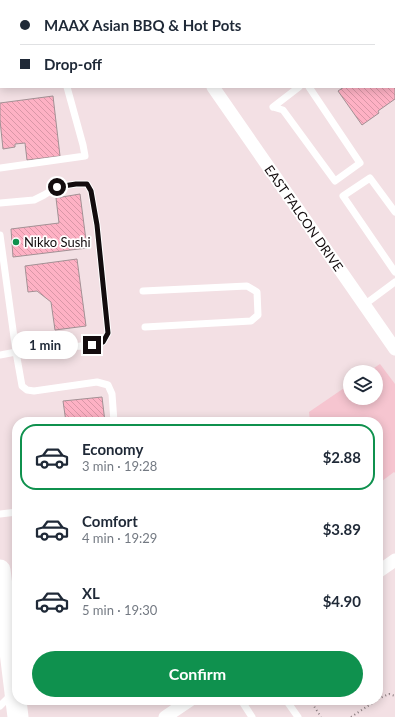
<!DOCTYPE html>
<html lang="en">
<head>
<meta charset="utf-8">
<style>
	:root { --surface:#fff; --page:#f2f2f3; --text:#1f2937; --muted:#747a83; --line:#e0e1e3; --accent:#0f914e }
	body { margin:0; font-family:Lato,sans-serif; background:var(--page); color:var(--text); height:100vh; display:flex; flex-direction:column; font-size:15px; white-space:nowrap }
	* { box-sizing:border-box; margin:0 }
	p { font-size:13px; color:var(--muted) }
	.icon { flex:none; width:22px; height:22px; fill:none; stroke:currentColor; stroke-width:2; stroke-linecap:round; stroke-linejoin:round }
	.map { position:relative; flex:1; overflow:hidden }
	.panel { position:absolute; left:12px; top:417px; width:371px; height:288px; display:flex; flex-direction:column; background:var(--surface); border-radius:16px; box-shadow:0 2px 10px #0003 }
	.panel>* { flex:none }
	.top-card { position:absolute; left:0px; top:0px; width:395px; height:88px; box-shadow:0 2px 10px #0003; display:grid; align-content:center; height:88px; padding:0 20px; background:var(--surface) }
	.tools { position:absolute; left:343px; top:365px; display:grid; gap:8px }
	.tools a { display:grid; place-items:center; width:40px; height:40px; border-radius:50%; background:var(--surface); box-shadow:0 2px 10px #0003; font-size:20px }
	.end { position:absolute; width:18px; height:18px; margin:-9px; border:5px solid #130c0e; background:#fff; box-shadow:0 0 0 2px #fff }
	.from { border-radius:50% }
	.bubble { position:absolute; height:28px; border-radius:14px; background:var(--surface); box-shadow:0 2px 10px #0003; font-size:13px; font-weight:700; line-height:28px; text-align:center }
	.top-card b { display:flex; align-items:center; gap:14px; height:38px; font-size:15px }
	.top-card b+b { border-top:1px solid var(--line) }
	.top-card i { width:10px; height:10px; background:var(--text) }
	ul { padding:7px 0 0; list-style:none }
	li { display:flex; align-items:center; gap:12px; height:66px; margin:0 8px 6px; padding:0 12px; border:2px solid transparent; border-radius:16px }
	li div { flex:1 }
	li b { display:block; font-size:15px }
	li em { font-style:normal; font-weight:700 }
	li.selected { border-color:var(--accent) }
	li>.icon { width:36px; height:36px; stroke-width:1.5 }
	.button { display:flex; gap:8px; margin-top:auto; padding:8px 20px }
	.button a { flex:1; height:46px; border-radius:24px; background:var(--accent); color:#fff; font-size:16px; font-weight:700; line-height:46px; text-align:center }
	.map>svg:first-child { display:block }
	.park { fill:#f6c5d0 }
	.building { fill:url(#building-back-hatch); stroke:#a39195 }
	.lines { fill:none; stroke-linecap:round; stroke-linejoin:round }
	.path { stroke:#897c7f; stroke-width:2; stroke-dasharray:1 3; stroke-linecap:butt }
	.lane { stroke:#fff; stroke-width:7 }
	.street { stroke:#fff; stroke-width:13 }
	.primary { stroke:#fff; stroke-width:21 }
	.route { stroke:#130c0e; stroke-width:5 }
	.poi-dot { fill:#0f914e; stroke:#fff; stroke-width:1.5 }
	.labels { text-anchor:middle; stroke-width:3.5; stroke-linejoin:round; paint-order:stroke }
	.street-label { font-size:13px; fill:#130c0e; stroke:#fff }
	.poi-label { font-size:13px; fill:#130c0e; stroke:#fff; text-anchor:start }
</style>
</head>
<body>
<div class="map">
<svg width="395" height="717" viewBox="0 0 395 717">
	<defs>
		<pattern id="building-back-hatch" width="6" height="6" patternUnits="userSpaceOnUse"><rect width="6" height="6" fill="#feb1c4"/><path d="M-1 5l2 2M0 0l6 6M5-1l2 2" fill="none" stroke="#d997a7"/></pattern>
	</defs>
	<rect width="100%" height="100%" fill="#f3e0e4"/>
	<!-- park -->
	<path class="park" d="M380,364L395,384V473L394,472L378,484V422H310L309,412L350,384V398H376V372H368Z"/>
	<!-- building -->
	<path class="building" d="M231,0H277L278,1H232Z
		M394,56H395V99L378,111L379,113L362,125L338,91L344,87H394Z
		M53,96L60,156L27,160L25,143L15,144V147L3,149L0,120V103Z
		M80,194L87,248L13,257L11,229L59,223L56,198Z
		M77,259L86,326L55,330L51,302L37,291L28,292L25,266Z
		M102,397L105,422H66L63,401Z"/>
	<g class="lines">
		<!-- path -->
		<path class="path" d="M378,699L389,694L395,696
			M310,700L321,717
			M351,717L377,700"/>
		<!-- lane -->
		<path class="lane" d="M36,0L37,1
			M0,48H1
			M273,107L283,110L335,181L360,163L309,87
			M273,107L299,87
			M0,168L85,156L83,145L67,87
			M0,203L34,200L44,195L57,187L76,184H87L91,191L97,225L108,333L103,342L92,345L16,352L22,386L27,390L34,391L97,382L108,385L112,394L114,422
			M395,212L370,178L343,196L395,272
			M0,235L16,352L0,355
			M143,291L247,286L257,292L258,315L251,321L145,327
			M364,305L395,282
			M0,514L17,512
			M241,700L252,717
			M286,700L298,717
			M0,706L12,694"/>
		<!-- street -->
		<path class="street" d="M153,0V1
			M213,87L395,349
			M378,572L395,560
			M165,717L190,700"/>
		<!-- primary -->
		<path class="primary" d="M0,570L18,717"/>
	</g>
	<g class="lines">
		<!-- route -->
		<path class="route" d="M57,187L76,184H87L91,191L97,225L108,333L103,342L92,345"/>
	</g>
	<!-- markers -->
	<circle class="poi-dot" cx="16" cy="242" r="4"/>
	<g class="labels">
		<!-- street labels -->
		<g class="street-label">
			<text transform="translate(304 218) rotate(55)" y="5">EAST FALCON DRIVE</text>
		</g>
		<!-- poi labels -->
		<g class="poi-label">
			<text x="24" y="247">Nikko Sushi</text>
		</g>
	</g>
</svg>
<div class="tools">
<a><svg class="icon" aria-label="layers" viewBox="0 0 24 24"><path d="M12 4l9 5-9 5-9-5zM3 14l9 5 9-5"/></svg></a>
</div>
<i class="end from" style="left:57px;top:187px"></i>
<i class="end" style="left:92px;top:345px"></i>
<div class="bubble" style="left:12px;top:331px;width:66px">1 min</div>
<div class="top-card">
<b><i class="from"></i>MAAX Asian BBQ &amp; Hot Pots</b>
<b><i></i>Drop-off</b>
</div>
<section class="panel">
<ul>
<li class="selected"><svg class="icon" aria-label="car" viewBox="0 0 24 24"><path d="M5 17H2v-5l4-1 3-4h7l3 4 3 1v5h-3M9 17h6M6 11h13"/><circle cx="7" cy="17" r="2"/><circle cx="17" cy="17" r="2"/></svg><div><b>Economy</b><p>3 min · 19:28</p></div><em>$2.88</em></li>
<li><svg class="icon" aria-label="car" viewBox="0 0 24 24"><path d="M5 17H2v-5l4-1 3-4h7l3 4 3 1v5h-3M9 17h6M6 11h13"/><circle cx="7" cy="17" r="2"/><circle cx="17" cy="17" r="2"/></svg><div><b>Comfort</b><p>4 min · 19:29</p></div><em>$3.89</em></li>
<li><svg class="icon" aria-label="car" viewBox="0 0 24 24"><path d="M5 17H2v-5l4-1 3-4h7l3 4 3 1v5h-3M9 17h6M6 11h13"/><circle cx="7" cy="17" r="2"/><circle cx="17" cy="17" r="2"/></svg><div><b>XL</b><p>5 min · 19:30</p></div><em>$4.90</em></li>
</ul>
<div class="button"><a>Confirm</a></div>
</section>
</div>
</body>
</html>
